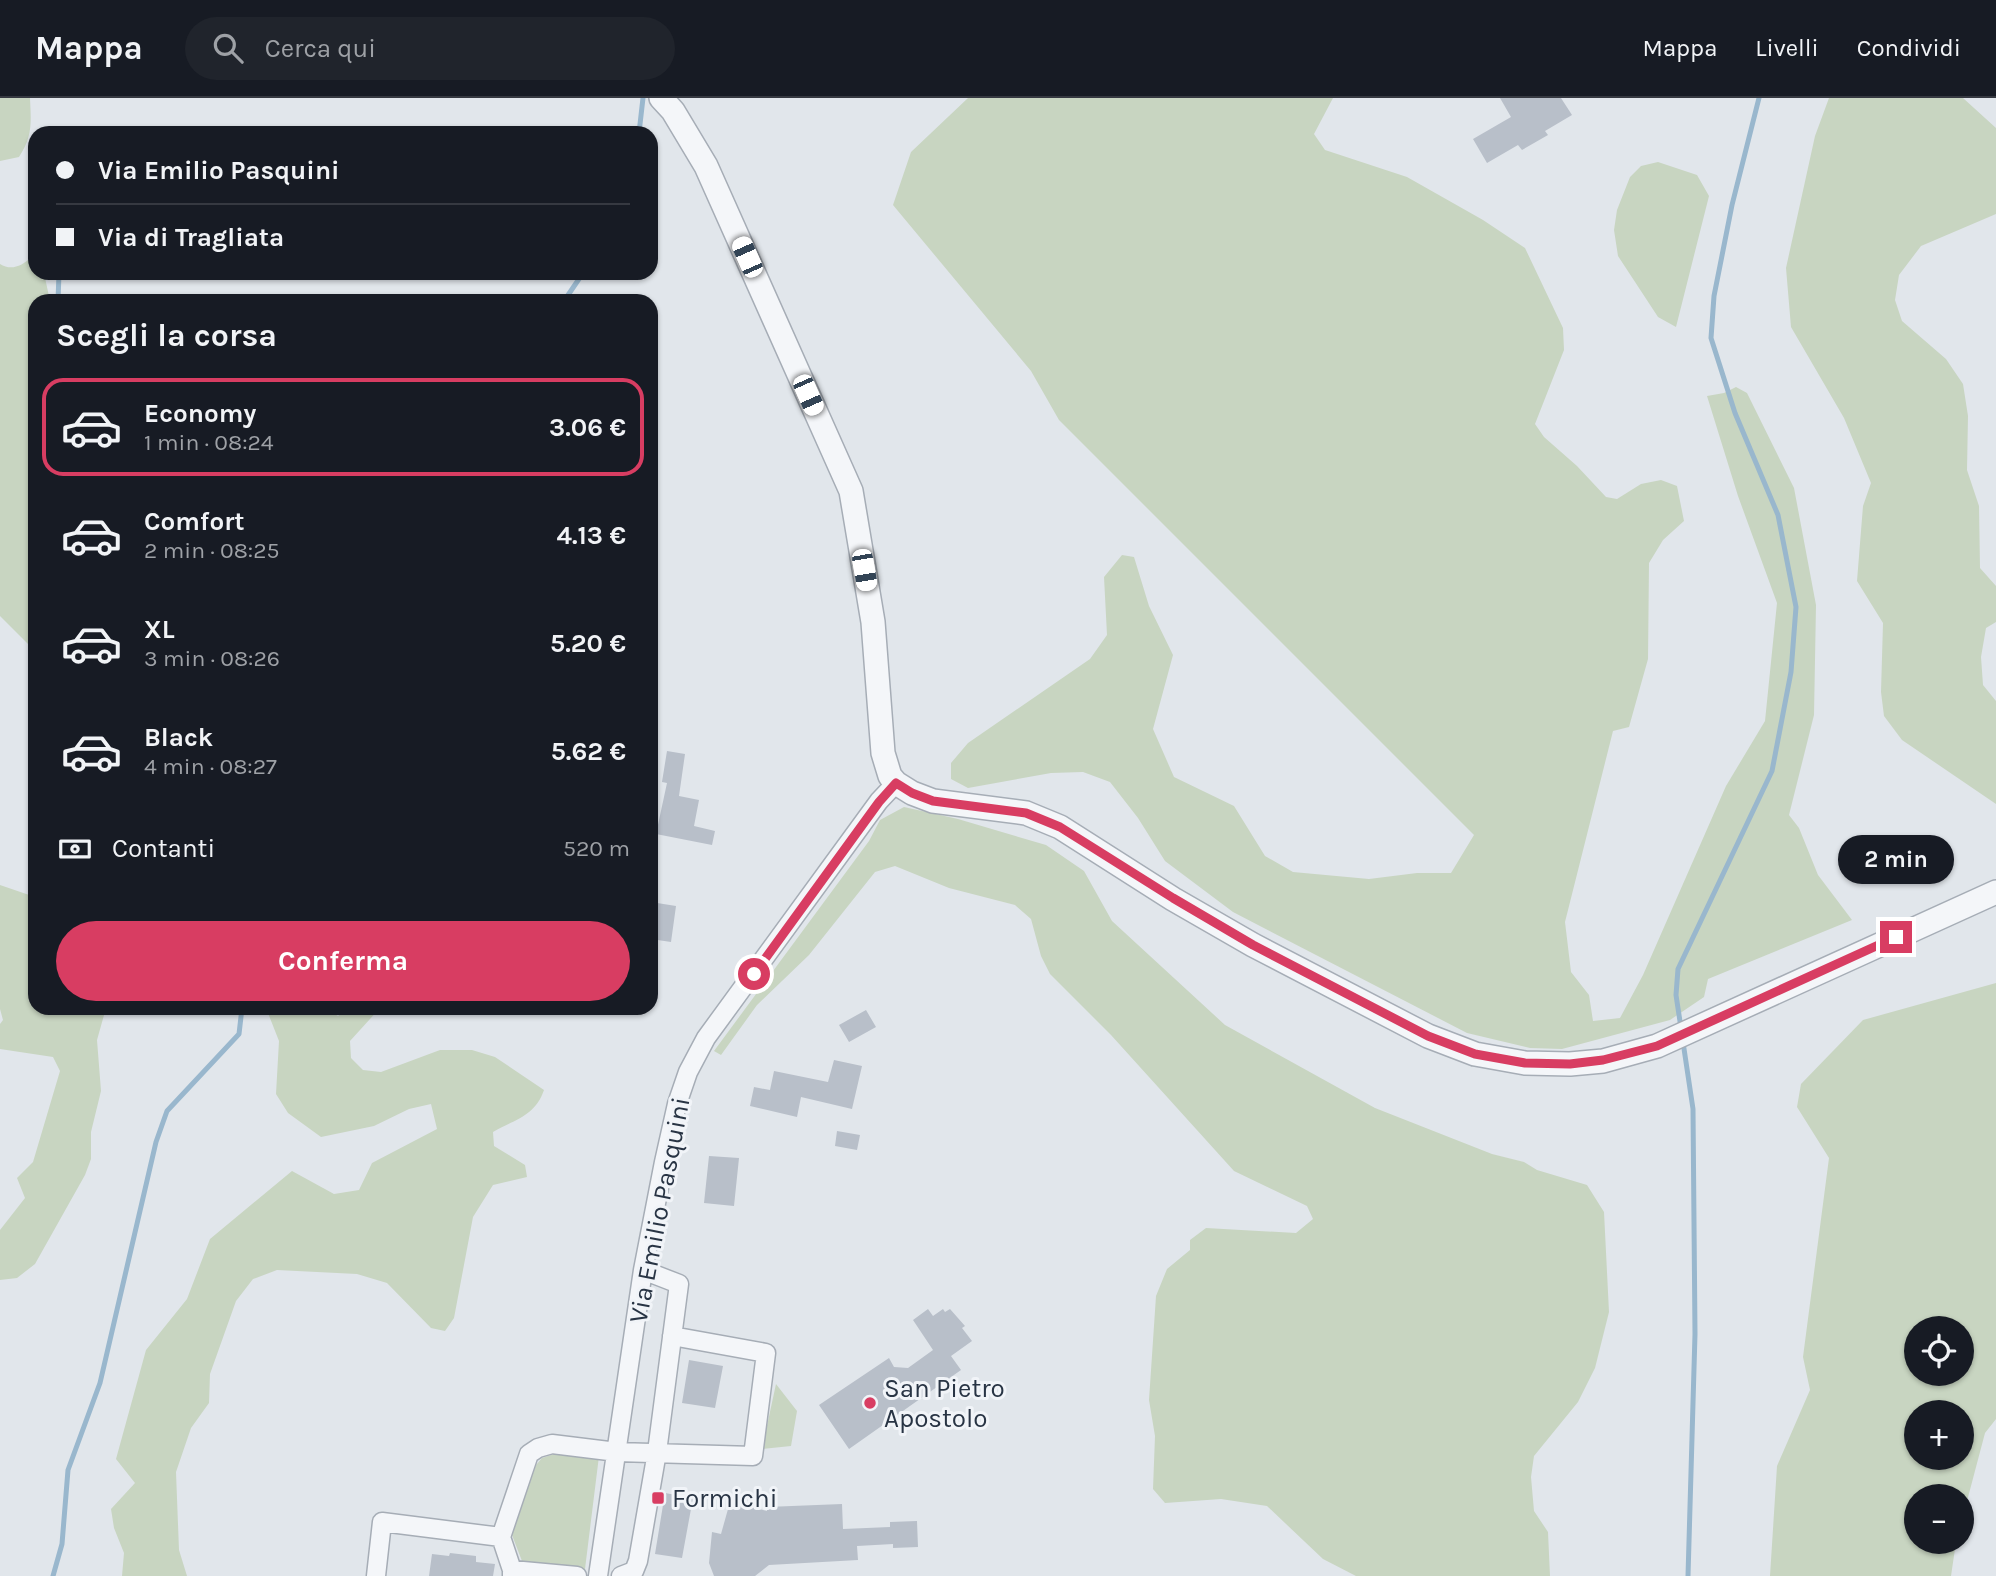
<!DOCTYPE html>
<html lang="it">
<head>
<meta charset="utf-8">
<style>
	:root { --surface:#171b24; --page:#20242c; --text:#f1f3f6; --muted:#9ea1a6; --line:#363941; --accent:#d83d62 }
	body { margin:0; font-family:Karla,sans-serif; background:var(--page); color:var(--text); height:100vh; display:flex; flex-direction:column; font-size:26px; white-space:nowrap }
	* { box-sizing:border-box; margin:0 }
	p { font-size:23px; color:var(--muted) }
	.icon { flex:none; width:38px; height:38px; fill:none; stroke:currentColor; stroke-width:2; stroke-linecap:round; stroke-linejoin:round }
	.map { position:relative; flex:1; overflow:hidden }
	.drawer { position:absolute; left:28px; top:196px; width:630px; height:721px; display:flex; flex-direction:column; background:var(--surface); border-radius:21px; box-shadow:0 2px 5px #0004 }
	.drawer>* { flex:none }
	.banner { position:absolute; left:28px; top:28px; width:630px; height:154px; border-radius:21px; box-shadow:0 2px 5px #0004; display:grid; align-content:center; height:154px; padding:0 28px; background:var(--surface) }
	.tools { position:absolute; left:1904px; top:1218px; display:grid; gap:14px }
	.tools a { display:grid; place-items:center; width:70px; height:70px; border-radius:50%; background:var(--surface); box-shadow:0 2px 5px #0004; font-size:35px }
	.end { position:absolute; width:32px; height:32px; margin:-16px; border:9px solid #d83d62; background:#fff; box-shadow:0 0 0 4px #fff }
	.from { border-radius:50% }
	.bubble { position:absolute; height:49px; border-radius:24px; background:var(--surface); box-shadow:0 2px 5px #0004; font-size:23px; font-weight:700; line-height:49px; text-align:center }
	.car { position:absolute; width:21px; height:42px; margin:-21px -10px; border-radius:9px; box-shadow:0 0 5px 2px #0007; background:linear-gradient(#fff 24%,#345 0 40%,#fff 0 76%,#345 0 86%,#fff 0) }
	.banner b { display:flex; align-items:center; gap:24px; height:66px; font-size:26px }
	.banner b+b { border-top:2px solid var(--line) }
	.banner i { width:18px; height:18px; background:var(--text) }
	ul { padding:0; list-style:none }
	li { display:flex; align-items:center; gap:21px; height:98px; margin:0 14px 10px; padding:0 14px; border:4px solid transparent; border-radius:21px }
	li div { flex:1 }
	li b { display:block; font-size:26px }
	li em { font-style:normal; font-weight:700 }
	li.current { border-color:var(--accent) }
	li>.icon { width:63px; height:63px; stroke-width:1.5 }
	h2 { padding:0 28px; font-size:32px; line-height:84px }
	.pay { display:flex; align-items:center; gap:18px; height:77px; padding:0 28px; font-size:26px }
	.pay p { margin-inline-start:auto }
	.cta { display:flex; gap:14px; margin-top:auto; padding:14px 28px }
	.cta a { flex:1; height:80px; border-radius:42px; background:var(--accent); color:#fff; font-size:28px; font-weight:700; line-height:80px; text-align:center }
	header { display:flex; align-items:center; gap:42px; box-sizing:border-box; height:98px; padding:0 35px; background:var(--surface); border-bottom:2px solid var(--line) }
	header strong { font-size:33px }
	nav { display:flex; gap:38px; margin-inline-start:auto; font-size:24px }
	.search { width:490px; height:63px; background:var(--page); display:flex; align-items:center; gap:18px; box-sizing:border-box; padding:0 24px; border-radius:38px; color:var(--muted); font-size:26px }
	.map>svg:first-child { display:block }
	.green { fill:#c8d5c1; fill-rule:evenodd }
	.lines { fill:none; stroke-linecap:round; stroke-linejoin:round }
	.stream { stroke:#99b7cd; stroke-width:5 }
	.building { fill:#b8bfc9 }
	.minor-casing { stroke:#a6adb6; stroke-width:21 }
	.tertiary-casing { stroke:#a6adb6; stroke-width:26 }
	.minor { stroke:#f4f6f9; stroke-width:18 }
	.tertiary { stroke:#f4f6f9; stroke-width:23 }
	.route { stroke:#d83d62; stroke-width:9 }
	.poi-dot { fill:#d83d62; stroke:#f1f4f8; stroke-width:2.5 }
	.labels { text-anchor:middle; stroke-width:6; stroke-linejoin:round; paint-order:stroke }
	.street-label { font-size:26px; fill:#283444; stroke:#f1f4f8 }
	.poi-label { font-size:26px; fill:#283444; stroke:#f1f4f8; text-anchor:start }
</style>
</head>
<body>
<header>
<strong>Mappa</strong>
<div class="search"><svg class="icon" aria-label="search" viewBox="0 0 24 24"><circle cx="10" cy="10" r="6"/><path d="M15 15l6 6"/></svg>Cerca qui</div>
<nav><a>Mappa</a><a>Livelli</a><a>Condividi</a></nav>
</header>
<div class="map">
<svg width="1996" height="1478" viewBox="0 0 1996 1478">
	<rect width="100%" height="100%" fill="#e1e6eb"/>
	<!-- green -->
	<path class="green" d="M0,0H30C31,24 33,38 19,59L0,63Z
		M968,0H1333L1314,36L1325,52L1407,79L1483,122L1525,150L1563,230L1564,252L1535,326L1544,339L1577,368L1606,399L1617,401L1641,386L1661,382L1677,388L1684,423L1663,442L1649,465L1648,561L1629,629L1613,633L1565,824L1571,874L1589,897L1593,923L1620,920L1643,877L1726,688L1765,623L1777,505L1738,398L1707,298L1724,295L1736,289L1747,295L1794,390L1816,507L1814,617L1789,717L1799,730L1818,777L1852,822L1708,881L1704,899L1670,922L1562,951L1530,950L1467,935L1233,814L1165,763L1138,720L1110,684L1083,674L1051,675L968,690L951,681V665L968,645L1090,561L1107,537L1104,479L1122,457L1134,459L1149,508L1173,557L1153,631L1174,679L1234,708L1265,758L1293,774L1369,781L1417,775H1451L1474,737L1059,322L1031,273L893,107L911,54Z
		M1829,0H1963L1996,30V116L1921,148L1899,177L1895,202L1902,223L1946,261L1963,286L1968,318L1967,372L1979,408L1980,470L1996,488V524L1986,530L1981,559L1983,587L1996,603V706L1902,642L1884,618L1881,594L1883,525L1857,483L1863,408L1871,385L1844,320L1791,229L1786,170L1815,38Z
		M1658,64L1697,77L1709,98L1676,229L1658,219L1618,158L1614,132L1617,112L1630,79L1641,68Z
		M30,160L35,165V175H44L50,203H35V553L0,518V166C11,173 22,168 30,160Z
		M904,709L958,721L1046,747L1084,773L1112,823L1225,927L1375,1010L1492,1056L1524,1064L1537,1072L1587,1087L1604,1114L1609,1214L1595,1270L1578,1304L1534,1358L1531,1379L1534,1413L1548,1434L1550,1478H1356L1323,1461L1267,1408L1221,1401L1165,1405L1153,1391L1155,1338L1149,1302L1156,1198L1167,1171L1190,1152V1142L1206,1130L1296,1135L1313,1121L1307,1108L1234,1073L1111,937L1050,876L1041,858L1031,821L1015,807L949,790L895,768L875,774L809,857L757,907L721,957L714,953L869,743L880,722Z
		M0,787L35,799V910H106L97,942L101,993L91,1034V1061L85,1077L35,1166L17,1180L0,1182V1132L25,1100L17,1080L33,1064L60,973L53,959L0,951V926L3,922L0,911Z
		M1996,885V1321L1985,1335L1962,1422V1398H1916V1444H1956L1951,1478H1770L1777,1368L1810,1292L1803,1259L1829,1060L1797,1009L1801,986L1863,922ZM1916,1230H1962V1276H1916ZM1916,1314H1962V1360H1916Z
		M266,910H325L338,918L348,910H380L350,943L351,960L363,972L381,974L440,952H472L495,959L544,992C535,1018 516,1021 493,1034L494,1048L525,1067L527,1079L493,1087L473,1119L454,1220L445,1233L431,1230L387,1185L357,1176L277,1172L253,1181L236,1203L210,1276L209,1305L191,1330L176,1374L179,1452L187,1478H122L124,1455L114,1430L111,1411L135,1385L116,1361L146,1252L187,1201L210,1141L292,1073L334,1096L359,1092L372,1065L437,1031L431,1006L409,1011L374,1028L321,1039L288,1015L276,996L279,943Z
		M776,1286L797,1313L791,1348L762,1351Z
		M560,1354L599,1358L585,1471L522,1463L512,1437L536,1367L542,1360Z"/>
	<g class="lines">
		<!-- stream -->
		<path class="stream" d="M639,35L643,0
			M58,203L59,175
			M564,203L583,175
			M1681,930L1676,897L1678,871L1772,673L1791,574L1796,509L1778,417L1735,315L1711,240L1714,198L1732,107L1759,0
			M1683,944L1693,1011L1695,1236L1688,1478
			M53,1478L62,1446L68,1372L100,1285L156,1044L167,1013L239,936L242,910"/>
	</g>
	<!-- building -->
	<path class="building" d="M1500,0H1561L1572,17L1545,33L1548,37L1522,52L1518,47L1487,65L1473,41L1511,19Z
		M667,653L685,656L679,698L699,702L694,728L715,733L712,747L656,736L667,685L662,684Z
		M651,804L676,808L671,844L651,841Z
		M866,912L876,929L849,944L839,927Z
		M834,962L862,968L852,1011L801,999L797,1019L750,1008L754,989L770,992L774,973L828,984Z
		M837,1033L860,1037L857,1052L835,1048Z
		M709,1058L739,1060L734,1108L704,1105Z
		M928,1211L933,1218L943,1211L945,1214L950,1211L965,1228L962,1230L972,1243L951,1258L961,1272L849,1351L819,1307L889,1260L894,1269L908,1270L933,1252L913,1222Z
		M689,1262L723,1268L715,1310L682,1305Z
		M665,1395L693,1400L682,1460L655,1456Z
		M730,1404L767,1413V1409L842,1406L843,1431L890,1429V1424L917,1423L918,1449L893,1450V1446L857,1448L858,1462L769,1467L755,1478H714L709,1465L712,1434L721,1436Z
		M450,1455L476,1458V1464L495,1466L493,1478H429L432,1456L449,1458Z"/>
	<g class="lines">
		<defs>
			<path id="minor" d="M512,1472L501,1439L529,1356L538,1350L552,1346L617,1354L753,1358L766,1255L672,1238
				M376,1478L382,1424L501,1439
				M512,1478V1472L577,1478
				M598,1478L643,1172L664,1064L677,1006L688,974L706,940L879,703L896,685
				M621,1478L634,1473L638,1463L657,1354L679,1186L643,1172"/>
			<path id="tertiary" d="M661,0L673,13L706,68L851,393L873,524L883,655L890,678L896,685L912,695L933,703L1026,715L1060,729L1173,801L1253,847L1428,938L1475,956L1525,965L1570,966L1603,963L1657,948L1996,794"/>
		</defs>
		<!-- minor casing -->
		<use href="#minor" class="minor-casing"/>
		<!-- tertiary casing -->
		<use href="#tertiary" class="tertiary-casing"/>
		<!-- minor -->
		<use href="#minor" class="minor"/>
		<!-- tertiary -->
		<use href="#tertiary" class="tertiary"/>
	</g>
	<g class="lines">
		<!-- route -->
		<path class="route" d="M754,876L879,704L896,685L912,695L933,703L1026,715L1060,729L1173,800L1253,847L1428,938L1475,956L1525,965L1570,966L1603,962L1657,948L1896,839"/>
	</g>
	<!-- markers -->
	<g class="poi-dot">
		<circle cx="870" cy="1305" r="7"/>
		<rect x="651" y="1393" width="14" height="14" rx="3.5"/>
	</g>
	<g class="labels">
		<!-- street labels -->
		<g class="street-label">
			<text transform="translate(659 1112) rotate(-79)" y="9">Via Emilio Pasquini</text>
		</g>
		<!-- poi labels -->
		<g class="poi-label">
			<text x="884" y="1299">San Pietro<tspan x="884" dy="30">Apostolo</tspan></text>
			<text x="672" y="1409">Formichi</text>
		</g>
	</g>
</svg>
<div class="tools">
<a><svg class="icon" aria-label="locate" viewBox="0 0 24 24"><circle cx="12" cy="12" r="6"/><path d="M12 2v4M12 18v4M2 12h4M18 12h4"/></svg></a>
<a>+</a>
<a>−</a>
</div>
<i class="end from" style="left:754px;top:876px"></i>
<i class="end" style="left:1896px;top:839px"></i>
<div class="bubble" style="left:1838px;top:737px;width:116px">2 min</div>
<i class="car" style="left:747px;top:159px;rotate:336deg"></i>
<i class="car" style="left:808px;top:297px;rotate:156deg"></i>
<i class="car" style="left:864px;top:472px;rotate:170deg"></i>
<div class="banner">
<b><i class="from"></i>Via Emilio Pasquini</b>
<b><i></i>Via di Tragliata</b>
</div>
<section class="drawer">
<h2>Scegli la corsa</h2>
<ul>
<li class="current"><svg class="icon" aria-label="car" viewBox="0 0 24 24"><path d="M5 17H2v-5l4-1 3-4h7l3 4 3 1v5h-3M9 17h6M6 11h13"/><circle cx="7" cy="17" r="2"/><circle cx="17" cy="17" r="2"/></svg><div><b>Economy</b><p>1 min · 08:24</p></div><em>3.06 €</em></li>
<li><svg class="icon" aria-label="car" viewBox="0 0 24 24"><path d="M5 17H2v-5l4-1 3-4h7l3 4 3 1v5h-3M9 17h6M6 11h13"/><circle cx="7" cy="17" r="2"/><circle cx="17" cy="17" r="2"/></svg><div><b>Comfort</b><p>2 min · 08:25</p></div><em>4.13 €</em></li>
<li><svg class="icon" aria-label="car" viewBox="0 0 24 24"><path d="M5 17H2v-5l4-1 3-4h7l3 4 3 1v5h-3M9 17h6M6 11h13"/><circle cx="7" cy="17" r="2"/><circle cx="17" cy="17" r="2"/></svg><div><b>XL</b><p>3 min · 08:26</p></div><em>5.20 €</em></li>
<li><svg class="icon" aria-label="car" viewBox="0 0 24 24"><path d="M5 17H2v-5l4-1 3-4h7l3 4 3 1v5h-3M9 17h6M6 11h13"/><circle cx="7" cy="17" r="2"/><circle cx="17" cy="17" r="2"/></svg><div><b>Black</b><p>4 min · 08:27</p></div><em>5.62 €</em></li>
</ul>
<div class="pay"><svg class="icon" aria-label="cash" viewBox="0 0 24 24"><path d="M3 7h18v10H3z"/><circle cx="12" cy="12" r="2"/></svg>Contanti<p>520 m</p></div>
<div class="cta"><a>Conferma</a></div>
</section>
</div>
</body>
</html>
